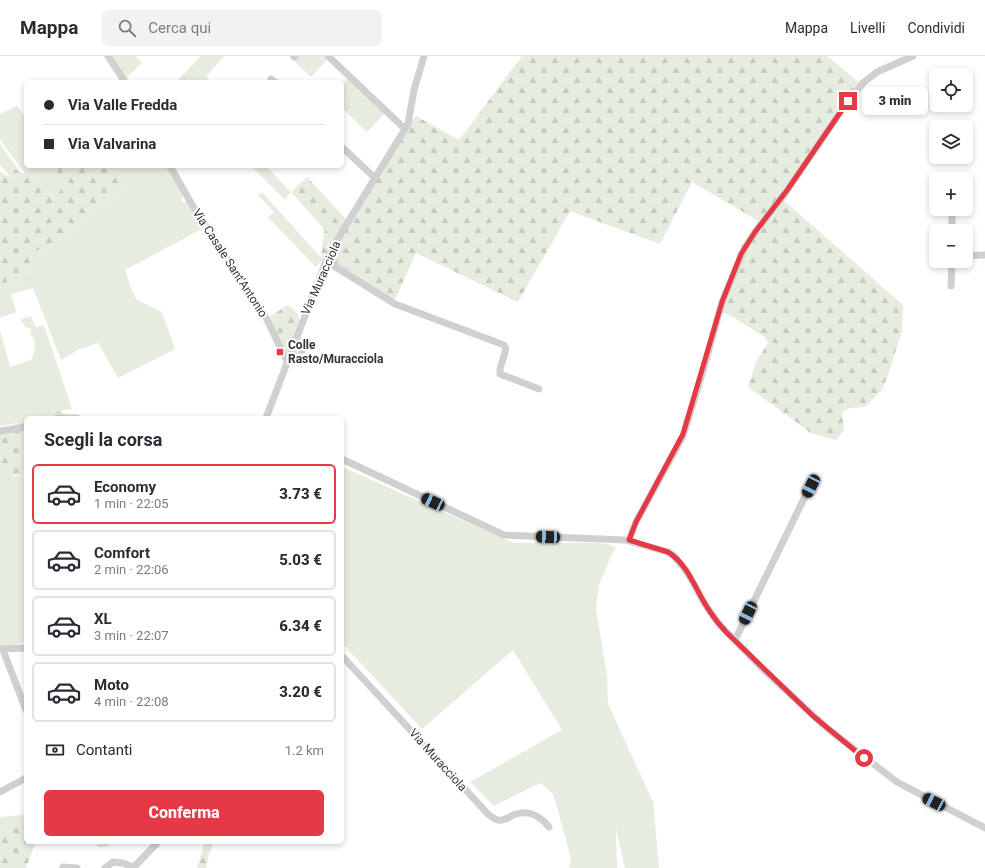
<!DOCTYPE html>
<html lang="it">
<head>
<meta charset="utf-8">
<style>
	:root { --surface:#fff; --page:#f2f2f3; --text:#2b2b33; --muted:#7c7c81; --line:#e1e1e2; --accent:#e63946 }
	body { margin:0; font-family:Roboto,sans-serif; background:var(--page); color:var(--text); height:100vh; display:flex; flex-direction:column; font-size:15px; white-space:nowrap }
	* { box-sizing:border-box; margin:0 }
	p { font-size:13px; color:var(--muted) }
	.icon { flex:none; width:22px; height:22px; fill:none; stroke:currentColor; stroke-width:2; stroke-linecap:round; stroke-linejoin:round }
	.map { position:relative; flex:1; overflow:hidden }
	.side { position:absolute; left:24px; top:360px; width:320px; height:428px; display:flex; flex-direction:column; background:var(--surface); border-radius:6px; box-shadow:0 2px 6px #0003 }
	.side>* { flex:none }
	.top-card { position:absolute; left:24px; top:24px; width:320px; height:88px; border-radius:6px; box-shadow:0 2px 6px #0003; display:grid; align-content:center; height:88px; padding:0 20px; background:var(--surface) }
	.fabs { position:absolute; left:929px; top:12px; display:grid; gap:8px }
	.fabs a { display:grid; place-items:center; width:44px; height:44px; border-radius:6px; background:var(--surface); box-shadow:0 2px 6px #0003; font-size:20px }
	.end { position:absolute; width:18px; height:18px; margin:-9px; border:5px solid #e63946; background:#fff; box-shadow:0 0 0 2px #fff }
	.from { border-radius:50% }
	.bubble { position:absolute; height:28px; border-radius:6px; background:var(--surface); box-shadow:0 2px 6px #0003; font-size:13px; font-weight:800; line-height:28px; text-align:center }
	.car { position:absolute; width:12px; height:24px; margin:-12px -6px; border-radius:5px; box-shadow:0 0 3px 1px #0007; background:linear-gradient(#222 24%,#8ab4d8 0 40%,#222 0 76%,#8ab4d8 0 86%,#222 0) }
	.top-card b { display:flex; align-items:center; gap:14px; height:38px; font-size:15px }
	.top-card b+b { border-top:1px solid var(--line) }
	.top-card i { width:10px; height:10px; background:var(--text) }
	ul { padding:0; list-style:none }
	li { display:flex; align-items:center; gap:12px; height:60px; margin:0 8px 6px; padding:0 12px; border:2px solid var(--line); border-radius:6px }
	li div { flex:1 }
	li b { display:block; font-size:15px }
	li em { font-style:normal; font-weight:800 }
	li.selected { border-color:var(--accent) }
	li>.icon { width:36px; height:36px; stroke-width:1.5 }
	h2 { padding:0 20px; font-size:18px; line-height:48px }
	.pay { display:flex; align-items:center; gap:10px; height:44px; padding:0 20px; font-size:15px }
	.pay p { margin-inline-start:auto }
	.cta { display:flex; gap:8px; margin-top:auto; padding:8px 20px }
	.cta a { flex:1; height:46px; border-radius:6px; background:var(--accent); color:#fff; font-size:16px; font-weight:800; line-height:46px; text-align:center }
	header { display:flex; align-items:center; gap:24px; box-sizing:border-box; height:56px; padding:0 20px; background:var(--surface); border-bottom:1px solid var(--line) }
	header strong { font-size:19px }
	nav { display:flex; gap:22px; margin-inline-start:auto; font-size:14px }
	.search { width:280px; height:36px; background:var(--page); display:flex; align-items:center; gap:10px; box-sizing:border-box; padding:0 14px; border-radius:6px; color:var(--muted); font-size:15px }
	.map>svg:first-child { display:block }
	.grass { fill:#e6ecdf }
	.forest { fill:url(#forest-firs) }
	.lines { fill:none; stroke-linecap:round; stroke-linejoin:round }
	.minor { stroke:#d0d0d0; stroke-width:7 }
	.route { stroke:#e63946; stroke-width:5 }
	.poi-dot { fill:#e63946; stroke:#fff; stroke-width:1.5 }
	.labels { text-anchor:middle; stroke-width:4; stroke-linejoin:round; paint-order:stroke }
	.street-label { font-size:12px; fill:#333; stroke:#fff }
	.poi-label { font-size:12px; font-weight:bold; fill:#333; stroke:#fff; text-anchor:start }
</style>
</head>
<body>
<header>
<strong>Mappa</strong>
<div class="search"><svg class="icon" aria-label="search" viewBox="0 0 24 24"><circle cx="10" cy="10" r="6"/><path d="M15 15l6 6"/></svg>Cerca qui</div>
<nav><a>Mappa</a><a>Livelli</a><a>Condividi</a></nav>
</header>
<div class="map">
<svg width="985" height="812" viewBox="0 0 985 812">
	<defs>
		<pattern id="forest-firs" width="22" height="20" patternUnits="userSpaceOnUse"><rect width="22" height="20" fill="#e6ecdf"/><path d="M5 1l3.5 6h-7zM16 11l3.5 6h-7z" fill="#c6cbc0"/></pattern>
	</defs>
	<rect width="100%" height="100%" fill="#fff"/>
	<!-- grass -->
	<path class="grass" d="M111,0H136L142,7L126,22Z
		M201,0H224L206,21L211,26H176Z
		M299,0H323L327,4L311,21L294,5Z
		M348,22L385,57L367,76L342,52V28Z
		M17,50L26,62V110H61L62,111L56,125L61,134L53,142L37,128L32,121L25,118L0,83V58Z
		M0,88L20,116L14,113L10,121L0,108Z
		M110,110H167L183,138L181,145L184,147L187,145L204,172L125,214L130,230L137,244L162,256L175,293L118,322L98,287L80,293L61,304L33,232L11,238L16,256L0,262V231L9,224L24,226L30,219C29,212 28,200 36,195C39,193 45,193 48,192L124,131Z
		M251,110H266L291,136L285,144Z
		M262,136L323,204L316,211L268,161L274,156L258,139Z
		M31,260L36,271L44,269L72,353L34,358L30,362H26L25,366L0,370V274L10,311L31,304C36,294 37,286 30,277L31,273L25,271L20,263Z
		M342,411L514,487H600L611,489L616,492L611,500L599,529L596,553L607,619L608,648L653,746L659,812H625L616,773L617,812H569L571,803L556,747L552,737L540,727L494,750L470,726L562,674L513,594L422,673L342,587Z
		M5,419L26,421V586L8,591H0V420Z
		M23,759L26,768H19L0,774V761Z
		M95,786H115L105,791H98Z"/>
	<!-- forest -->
	<path class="forest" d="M522,0H827L861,28L781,142L903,249L902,275L888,319L882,334L865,351L850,352L842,356L844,374L836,384L811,377L748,331L756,306L768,287L765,281L733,261L719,255L726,234L762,167L692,126L660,188L570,155L518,246L416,197L394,246L323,204C320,194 323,184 325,174L291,136L307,121L348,165L408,68L416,60L459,84Z
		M63,110H110L124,131L48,192C45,193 39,193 36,195C28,200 29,212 30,219L24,226L9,224L0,231V116L10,121L14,113L32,121L37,128L53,142L61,134L56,125L53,111Z
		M288,249L297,257L301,267V282L305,288L306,294L302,303L298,306L290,304L269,261Z
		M59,355L70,362H30L34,358Z
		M26,365V421L16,419L0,420V373Z
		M19,768H26V786H36L35,787L26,812H0V774Z
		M205,786H214L209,798L206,812H197Z"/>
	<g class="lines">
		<!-- minor -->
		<path class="minor" d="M108,0L125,26
			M328,0L405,73
			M294,1L295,0
			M271,23L275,26
			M342,91L375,122
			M170,110L191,147L266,262L287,305
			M952,175V153
			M966,200L985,199
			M326,205L395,248L504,289L506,293L500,313V318L539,333
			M951,230L952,205
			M57,362H77
			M266,362L326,205L343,174L408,68L414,34L424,0
			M0,375L26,371
			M342,403L504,479L625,484L668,496L674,500L687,516L705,548L718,567L764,614L828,673L897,726L985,772
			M629,484L636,466L683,380L703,315L722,246L745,191L755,176L786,136L848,45L863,27L877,16L913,0
			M735,584L814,422
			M0,593L26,592
			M3,594L26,654
			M342,600L487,757C490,760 494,763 498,764C504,765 508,762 513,759C528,753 539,759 549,771
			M0,736L26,722
			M63,811L77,812
			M105,812L113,806L123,807L132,811L136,809L158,786"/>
	</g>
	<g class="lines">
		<!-- route -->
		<path class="route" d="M848,45L788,133L755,176L741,198L722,246L683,378L636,466L629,484L668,496C686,507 694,529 704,546C710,557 718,567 726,576L813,660L864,702"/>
	</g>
	<!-- markers -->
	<rect class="poi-dot" x="276" y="292" width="8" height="8" rx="2"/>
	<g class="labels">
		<!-- street labels -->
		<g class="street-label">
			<text transform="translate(230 207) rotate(57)" y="4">Via Casale Sant'Antonio</text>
			<text transform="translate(321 222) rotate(-66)" y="4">Via Muracciola</text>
			<text transform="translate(438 704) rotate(48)" y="4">Via Muracciola</text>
		</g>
		<!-- poi labels -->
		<g class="poi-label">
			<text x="288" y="293">Colle<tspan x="288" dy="14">Rasto/Muracciola</tspan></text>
		</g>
	</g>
</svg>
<div class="fabs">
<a><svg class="icon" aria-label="locate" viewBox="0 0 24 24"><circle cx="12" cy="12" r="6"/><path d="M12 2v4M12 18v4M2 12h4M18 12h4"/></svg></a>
<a><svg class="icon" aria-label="layers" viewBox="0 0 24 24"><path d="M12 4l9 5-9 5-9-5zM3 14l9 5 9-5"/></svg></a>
<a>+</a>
<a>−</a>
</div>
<i class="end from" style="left:864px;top:702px"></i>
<i class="end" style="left:848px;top:45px"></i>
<div class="bubble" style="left:862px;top:31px;width:66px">3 min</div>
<i class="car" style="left:811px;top:430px;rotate:207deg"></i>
<i class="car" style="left:433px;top:446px;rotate:295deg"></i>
<i class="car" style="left:548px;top:481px;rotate:272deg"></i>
<i class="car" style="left:748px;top:557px;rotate:206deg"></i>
<i class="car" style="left:934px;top:746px;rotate:297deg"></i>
<div class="top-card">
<b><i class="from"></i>Via Valle Fredda</b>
<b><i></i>Via Valvarina</b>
</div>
<section class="side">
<h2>Scegli la corsa</h2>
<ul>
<li class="selected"><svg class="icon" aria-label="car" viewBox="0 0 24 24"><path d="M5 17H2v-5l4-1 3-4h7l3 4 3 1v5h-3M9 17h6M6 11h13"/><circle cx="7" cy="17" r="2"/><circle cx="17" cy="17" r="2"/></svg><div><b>Economy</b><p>1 min · 22:05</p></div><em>3.73 €</em></li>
<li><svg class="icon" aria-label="car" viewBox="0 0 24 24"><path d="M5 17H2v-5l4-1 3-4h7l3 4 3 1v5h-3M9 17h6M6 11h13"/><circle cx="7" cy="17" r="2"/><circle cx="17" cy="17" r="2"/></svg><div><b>Comfort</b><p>2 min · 22:06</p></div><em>5.03 €</em></li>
<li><svg class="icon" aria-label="car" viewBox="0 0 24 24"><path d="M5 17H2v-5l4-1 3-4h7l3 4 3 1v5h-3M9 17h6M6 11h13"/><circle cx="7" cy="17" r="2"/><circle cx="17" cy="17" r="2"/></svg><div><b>XL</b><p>3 min · 22:07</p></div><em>6.34 €</em></li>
<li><svg class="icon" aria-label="car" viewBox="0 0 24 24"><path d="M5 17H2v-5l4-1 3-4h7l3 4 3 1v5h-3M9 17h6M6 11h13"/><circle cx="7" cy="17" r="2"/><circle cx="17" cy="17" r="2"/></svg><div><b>Moto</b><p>4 min · 22:08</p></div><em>3.20 €</em></li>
</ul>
<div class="pay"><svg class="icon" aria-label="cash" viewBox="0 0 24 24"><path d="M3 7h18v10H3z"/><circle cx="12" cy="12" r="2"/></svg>Contanti<p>1.2 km</p></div>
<div class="cta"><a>Conferma</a></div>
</section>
</div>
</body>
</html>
